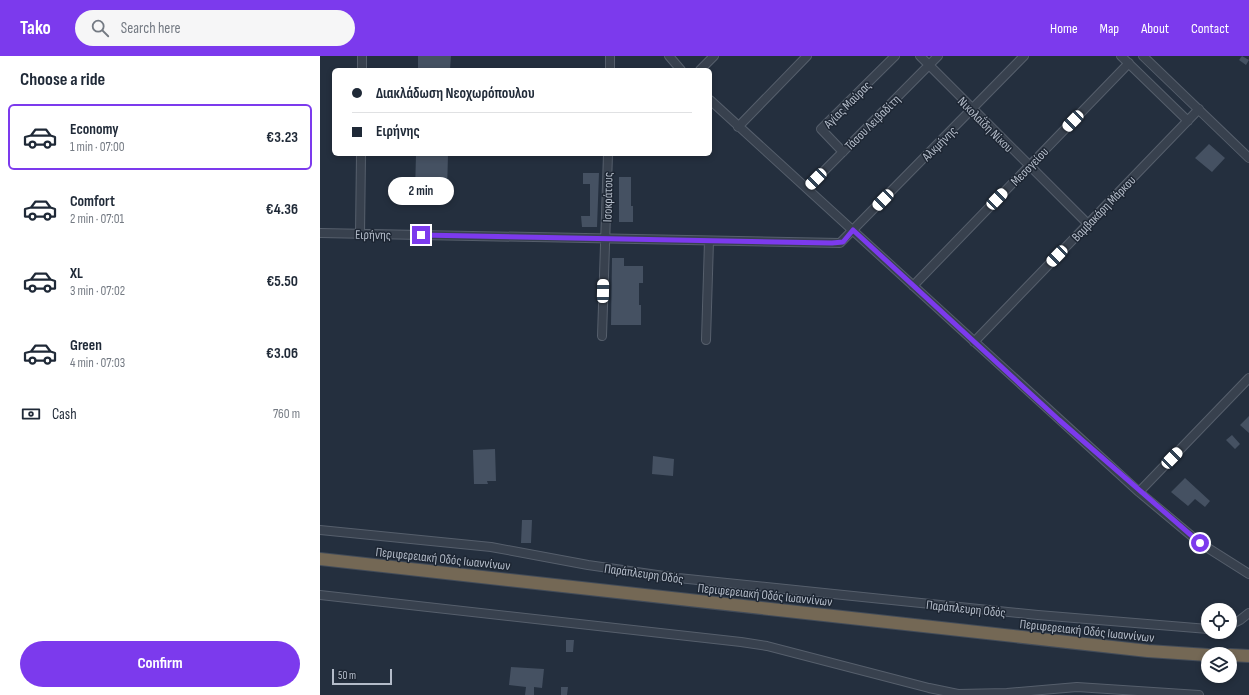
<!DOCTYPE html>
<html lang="en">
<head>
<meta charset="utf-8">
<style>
	:root { --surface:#fff; --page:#f6f6f7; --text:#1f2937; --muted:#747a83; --line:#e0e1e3; --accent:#7c3aed }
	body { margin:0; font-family:"Sofia Sans Condensed",sans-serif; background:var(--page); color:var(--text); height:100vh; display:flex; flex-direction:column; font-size:15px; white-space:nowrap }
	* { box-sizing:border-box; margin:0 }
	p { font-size:13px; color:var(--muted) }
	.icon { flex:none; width:22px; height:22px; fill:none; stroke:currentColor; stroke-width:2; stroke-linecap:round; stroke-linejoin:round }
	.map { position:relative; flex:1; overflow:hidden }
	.sheet { display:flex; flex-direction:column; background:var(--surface); width:320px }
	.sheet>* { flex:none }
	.hud { position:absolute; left:12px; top:12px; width:380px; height:88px; border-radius:6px; box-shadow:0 2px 6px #0003; display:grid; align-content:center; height:88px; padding:0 20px; background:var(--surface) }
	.tools { position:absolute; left:881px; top:547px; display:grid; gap:8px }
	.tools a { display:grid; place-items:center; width:36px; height:36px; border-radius:50%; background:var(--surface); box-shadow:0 2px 6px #0003; font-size:20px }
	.scale { position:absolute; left:12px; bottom:10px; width:60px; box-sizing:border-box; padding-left:4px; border:2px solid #b4bcc9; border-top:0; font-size:11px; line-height:14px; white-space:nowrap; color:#b4bcc9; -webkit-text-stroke:3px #1d2633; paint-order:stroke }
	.end { position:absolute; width:18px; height:18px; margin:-9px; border:5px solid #7c3aed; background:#fff; box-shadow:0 0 0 2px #fff }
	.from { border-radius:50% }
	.bubble { position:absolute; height:28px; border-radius:14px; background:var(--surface); box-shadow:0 2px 6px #0003; font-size:13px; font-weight:700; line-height:28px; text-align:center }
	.car { position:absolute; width:12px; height:24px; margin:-12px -6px; border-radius:5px; box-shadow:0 0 3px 1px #0007; background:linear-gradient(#fff 24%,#345 0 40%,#fff 0 76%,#345 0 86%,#fff 0) }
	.hud b { display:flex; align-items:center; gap:14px; height:38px; font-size:15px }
	.hud b+b { border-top:1px solid var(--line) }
	.hud i { width:10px; height:10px; background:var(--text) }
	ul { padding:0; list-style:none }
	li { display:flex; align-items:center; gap:12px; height:66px; margin:0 8px 6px; padding:0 12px; border:2px solid transparent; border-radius:6px }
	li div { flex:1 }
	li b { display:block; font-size:15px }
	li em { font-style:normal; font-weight:700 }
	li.active { border-color:var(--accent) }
	li>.icon { width:36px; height:36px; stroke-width:1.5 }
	h2 { padding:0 20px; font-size:18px; line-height:48px }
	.pay { display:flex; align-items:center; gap:10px; height:44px; padding:0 20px; font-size:15px }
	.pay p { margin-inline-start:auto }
	.cta { display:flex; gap:8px; margin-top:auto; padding:8px 20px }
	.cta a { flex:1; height:46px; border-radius:24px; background:var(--accent); color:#fff; font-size:16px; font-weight:700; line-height:46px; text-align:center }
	header { display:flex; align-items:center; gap:24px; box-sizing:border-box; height:56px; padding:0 20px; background:var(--accent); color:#fff }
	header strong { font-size:19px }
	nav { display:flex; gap:22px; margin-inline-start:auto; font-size:14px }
	.search { width:280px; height:36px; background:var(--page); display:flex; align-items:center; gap:10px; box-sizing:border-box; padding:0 14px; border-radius:22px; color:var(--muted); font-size:15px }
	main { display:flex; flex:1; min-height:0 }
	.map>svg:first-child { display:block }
	.building { fill:#455162 }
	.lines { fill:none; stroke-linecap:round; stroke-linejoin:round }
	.minor-casing { stroke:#565f6c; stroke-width:10 }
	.highway-casing { stroke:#434c59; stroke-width:14 }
	.minor { stroke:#38414e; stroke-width:8 }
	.highway { stroke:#746855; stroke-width:12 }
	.route { stroke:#7c3aed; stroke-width:5 }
	.labels { text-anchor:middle; stroke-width:3; stroke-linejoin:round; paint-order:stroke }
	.street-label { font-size:13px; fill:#b4bcc9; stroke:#1d2633 }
</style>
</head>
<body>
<header>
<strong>Tako</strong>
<div class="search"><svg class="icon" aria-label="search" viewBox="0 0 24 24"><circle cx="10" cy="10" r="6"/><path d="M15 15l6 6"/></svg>Search here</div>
<nav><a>Home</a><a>Map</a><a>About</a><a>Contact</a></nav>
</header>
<main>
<section class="sheet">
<h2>Choose a ride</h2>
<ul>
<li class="active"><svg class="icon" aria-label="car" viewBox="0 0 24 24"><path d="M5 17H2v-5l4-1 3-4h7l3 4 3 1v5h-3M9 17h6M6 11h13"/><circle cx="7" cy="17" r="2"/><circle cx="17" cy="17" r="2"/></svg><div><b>Economy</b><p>1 min · 07:00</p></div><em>€3.23</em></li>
<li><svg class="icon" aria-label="car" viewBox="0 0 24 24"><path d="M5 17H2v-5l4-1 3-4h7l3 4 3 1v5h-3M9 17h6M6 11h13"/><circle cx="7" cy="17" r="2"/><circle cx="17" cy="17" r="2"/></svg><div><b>Comfort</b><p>2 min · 07:01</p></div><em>€4.36</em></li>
<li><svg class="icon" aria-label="car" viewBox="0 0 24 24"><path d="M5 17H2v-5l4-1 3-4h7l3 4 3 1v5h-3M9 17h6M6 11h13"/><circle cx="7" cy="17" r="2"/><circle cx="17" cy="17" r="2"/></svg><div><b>XL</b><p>3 min · 07:02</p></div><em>€5.50</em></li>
<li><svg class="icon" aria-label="car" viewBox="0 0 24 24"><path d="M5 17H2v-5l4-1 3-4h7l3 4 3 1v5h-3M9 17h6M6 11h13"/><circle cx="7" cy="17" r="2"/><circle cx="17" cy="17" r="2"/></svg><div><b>Green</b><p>4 min · 07:03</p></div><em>€3.06</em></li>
</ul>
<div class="pay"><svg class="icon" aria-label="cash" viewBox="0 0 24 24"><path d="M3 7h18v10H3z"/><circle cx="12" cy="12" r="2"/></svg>Cash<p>760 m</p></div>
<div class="cta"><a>Confirm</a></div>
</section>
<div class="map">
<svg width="929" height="639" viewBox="0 0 929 639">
	<rect width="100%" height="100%" fill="#242f3e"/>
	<!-- building -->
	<path class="building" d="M98,0H131L130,14H98Z
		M922,0L929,4L926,9L919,4Z
		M889,88L905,102L892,116L875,102Z
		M96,98H128L127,137L95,136Z
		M263,117H279L277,171H262L261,160H270V128H263Z
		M299,121H311V150H313V166H299Z
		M292,202H304V210H323V227H319V249H321V269H291Z
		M929,360V377L920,369Z
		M912,379L920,388L915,393L906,384Z
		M175,393L176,425H167L168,428H154L153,394Z
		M333,400L354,403L353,420L332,418Z
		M865,422L890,445L885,451L875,443L868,450L851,436Z
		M202,464H212L211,487H201Z
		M246,584H254L253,596H246Z
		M191,611L224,613L222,632L214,631V639H205L206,631L189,629Z
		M241,631H248L247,639H241Z"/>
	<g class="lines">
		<defs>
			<path id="minor" d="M349,0L361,14
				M600,0L768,168
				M801,0L868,65
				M823,0L929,102
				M42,14V0
				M290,14V0
				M380,14L394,0
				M390,44L819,436L880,487L929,518
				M418,71L487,0
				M523,96L501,73L575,0
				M487,132L618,0
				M0,177L520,187L704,0
				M40,178L41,98
				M593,230L809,7
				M282,280L288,98
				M386,284L389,185
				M654,286L879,53
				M819,436L929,322
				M0,474L171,491L268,509L358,522L718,559L888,573
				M0,539L421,586L447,590L609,632L638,638L687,637L757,631L879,639
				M910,569L920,564L929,557"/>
			<path id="highway" d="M0,503L828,595L888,599
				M910,599L929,600"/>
		</defs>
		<!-- minor casing -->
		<use href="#minor" class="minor-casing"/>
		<!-- highway casing -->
		<use href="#highway" class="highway-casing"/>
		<!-- minor -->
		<use href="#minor" class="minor"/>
		<!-- highway -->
		<use href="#highway" class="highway"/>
	</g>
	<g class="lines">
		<!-- route -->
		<path class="route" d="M101,179L512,187L523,186L533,174L739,364L880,487"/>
	</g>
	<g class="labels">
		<!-- street labels -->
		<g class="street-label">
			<text transform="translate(527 48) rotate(-45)" y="5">Αγίας Μαύρας</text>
			<text transform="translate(552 66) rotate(-45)" y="5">Τάσου Λειβαδίτη</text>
			<text transform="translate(666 68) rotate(45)" y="5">Νικολαΐδη Νίκου</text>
			<text transform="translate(619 87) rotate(-45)" y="5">Αλκμήνης</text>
			<text transform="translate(709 110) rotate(-46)" y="5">Μεσογείου</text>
			<text transform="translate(287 141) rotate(-89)" y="5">Ισοκράτους</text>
			<text transform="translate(783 152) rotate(-46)" y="5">Βαμβακάρη Μάρκου</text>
			<text transform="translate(53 178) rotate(1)" y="5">Ειρήνης</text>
			<text transform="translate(123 502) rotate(6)" y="5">Περιφερειακή Οδός Ιωαννίνων</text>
			<text transform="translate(324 517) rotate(8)" y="5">Παράπλευρη Οδός</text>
			<text transform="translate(445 538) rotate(6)" y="5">Περιφερειακή Οδός Ιωαννίνων</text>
			<text transform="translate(646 552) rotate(6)" y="5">Παράπλευρη Οδός</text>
			<text transform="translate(767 574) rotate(6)" y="5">Περιφερειακή Οδός Ιωαννίνων</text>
		</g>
	</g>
</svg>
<div class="tools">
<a><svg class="icon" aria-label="locate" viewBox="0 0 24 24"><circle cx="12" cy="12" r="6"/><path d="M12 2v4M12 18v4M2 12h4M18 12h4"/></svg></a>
<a><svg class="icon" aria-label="layers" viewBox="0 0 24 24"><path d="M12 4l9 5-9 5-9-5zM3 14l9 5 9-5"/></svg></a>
</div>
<div class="scale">50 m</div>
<i class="end from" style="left:880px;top:487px"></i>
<i class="end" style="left:101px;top:179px"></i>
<div class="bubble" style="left:68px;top:121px;width:66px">2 min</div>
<i class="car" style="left:753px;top:65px;rotate:224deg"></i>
<i class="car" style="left:496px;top:123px;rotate:225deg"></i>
<i class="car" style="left:677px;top:143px;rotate:44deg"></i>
<i class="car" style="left:563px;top:144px;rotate:224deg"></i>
<i class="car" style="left:737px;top:200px;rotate:224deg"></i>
<i class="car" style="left:283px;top:235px;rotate:1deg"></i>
<i class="car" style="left:852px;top:402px;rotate:44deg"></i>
<div class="hud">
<b><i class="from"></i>Διακλάδωση Νεοχωρόπουλου</b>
<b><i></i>Ειρήνης</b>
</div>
</div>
</main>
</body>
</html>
